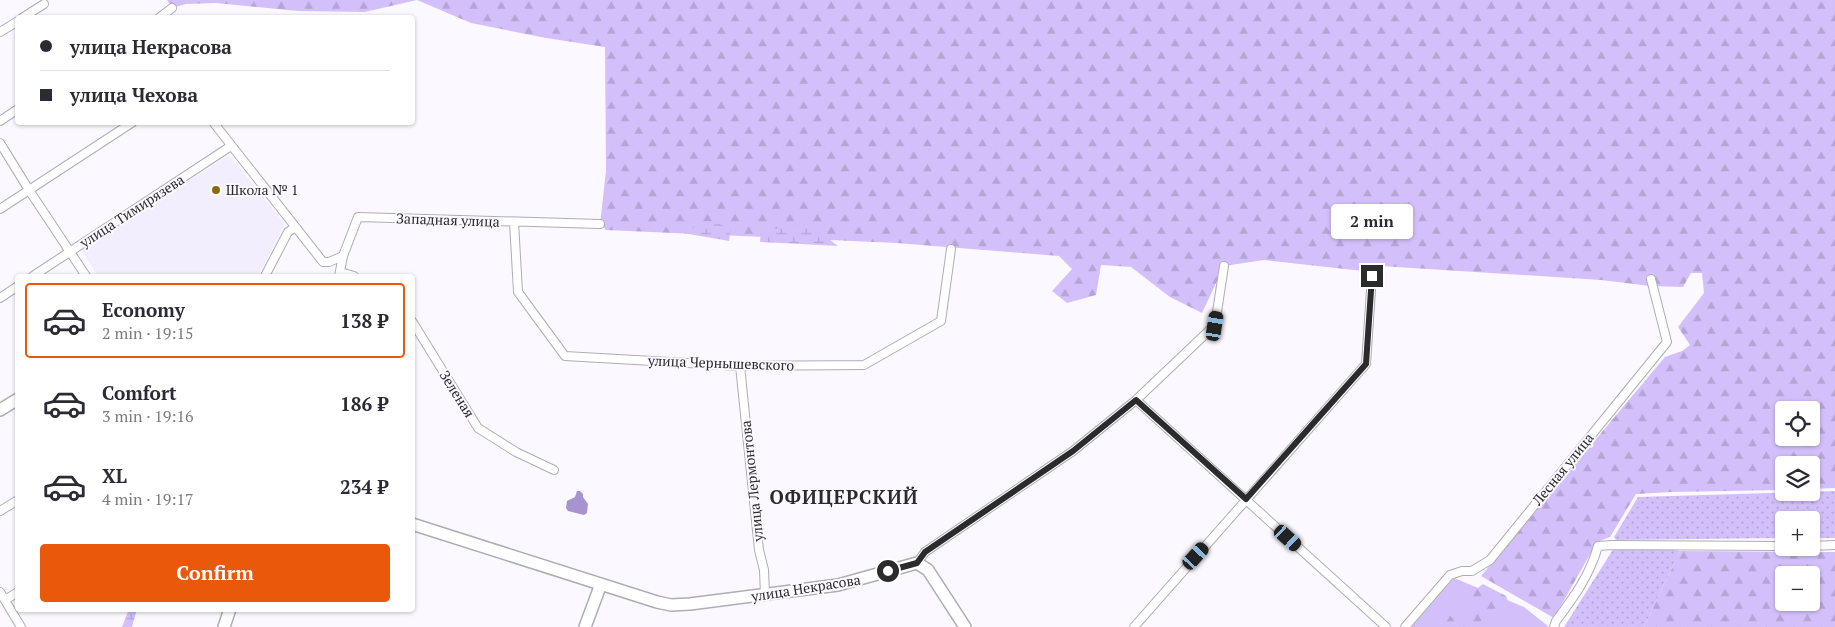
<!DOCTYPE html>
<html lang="en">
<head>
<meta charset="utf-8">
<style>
	:root { --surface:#fff; --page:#f2f2f3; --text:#2b2b33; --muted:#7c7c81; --line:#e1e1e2; --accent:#ea580c }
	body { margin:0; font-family:"PT Serif",serif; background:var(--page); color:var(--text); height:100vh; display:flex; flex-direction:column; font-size:19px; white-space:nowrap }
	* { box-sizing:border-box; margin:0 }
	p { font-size:16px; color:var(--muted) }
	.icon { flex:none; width:28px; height:28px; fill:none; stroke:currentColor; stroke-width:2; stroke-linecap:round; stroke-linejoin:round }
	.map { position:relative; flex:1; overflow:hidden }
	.sheet { position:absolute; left:15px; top:274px; width:400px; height:338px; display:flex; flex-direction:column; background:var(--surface); border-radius:5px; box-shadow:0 1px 4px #0004 }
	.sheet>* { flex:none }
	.hud { position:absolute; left:15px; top:15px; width:400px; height:110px; border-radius:5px; box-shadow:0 1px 4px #0004; display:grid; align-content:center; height:110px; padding:0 25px; background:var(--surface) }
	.fabs { position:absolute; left:1775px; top:401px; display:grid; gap:10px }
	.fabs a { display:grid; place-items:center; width:45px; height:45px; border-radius:5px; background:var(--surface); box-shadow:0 1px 4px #0004; font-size:25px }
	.end { position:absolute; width:22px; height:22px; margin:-11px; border:6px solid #2b2a2d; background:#fff; box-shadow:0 0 0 2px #fff }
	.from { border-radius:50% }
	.bubble { position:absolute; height:35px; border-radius:5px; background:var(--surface); box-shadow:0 1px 4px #0004; font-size:16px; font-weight:600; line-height:35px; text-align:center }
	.car { position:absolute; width:15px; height:30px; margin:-15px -8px; border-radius:6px; box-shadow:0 0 4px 1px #0007; background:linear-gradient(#222 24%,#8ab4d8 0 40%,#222 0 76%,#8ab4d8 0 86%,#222 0) }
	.hud b { display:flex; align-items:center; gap:18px; height:48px; font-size:19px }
	.hud b+b { border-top:1px solid var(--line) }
	.hud i { width:12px; height:12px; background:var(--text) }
	ul { padding:9px 0 0; list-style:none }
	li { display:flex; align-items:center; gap:15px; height:75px; margin:0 10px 8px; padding:0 15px; border:2px solid transparent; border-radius:5px }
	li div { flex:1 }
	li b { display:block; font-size:19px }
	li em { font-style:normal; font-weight:600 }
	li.current { border-color:var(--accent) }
	li>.icon { width:45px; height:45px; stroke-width:1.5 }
	.action { display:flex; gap:10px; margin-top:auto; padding:10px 25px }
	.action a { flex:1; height:58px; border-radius:5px; background:var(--accent); color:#fff; font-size:20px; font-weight:600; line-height:58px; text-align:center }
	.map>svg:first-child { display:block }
	.built { fill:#f3eefd }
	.grass { fill:#d3c0fa }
	.forest { fill:url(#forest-firs); fill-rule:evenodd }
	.wetland { fill:url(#wetland-marsh) }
	.garden { fill:url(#garden-dots) }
	.water { fill:#a793cd }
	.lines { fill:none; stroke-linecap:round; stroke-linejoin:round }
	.street-casing { stroke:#afadb4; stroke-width:10 }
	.secondary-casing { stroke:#afadb4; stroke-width:14 }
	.street { stroke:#fff; stroke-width:8 }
	.secondary { stroke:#fff; stroke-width:11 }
	.route { stroke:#2b2a2d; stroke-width:6 }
	.poi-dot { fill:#886c0a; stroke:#fbf9ff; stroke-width:2 }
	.labels { text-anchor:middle; stroke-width:4; stroke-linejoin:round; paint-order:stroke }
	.poi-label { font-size:14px; fill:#2b2a2d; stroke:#fbf9ff; text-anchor:start }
	.street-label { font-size:14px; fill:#2b2a2d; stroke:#fbf9ff }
	.district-label { font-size:19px; font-weight:bold; letter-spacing:1px; fill:#2b2a2d; stroke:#fbf9ff }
</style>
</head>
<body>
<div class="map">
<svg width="1835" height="627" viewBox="0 0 1835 627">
	<defs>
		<pattern id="forest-firs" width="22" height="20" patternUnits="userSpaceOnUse" patternTransform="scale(1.25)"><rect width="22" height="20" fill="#d3c0fa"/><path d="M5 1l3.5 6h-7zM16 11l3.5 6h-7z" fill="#b5a5d7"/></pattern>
		<pattern id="wetland-marsh" width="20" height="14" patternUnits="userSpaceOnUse" patternTransform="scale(1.25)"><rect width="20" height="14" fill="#d3c0fa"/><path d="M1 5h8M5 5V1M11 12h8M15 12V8" fill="none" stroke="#b5a5d7"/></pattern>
		<pattern id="garden-dots" width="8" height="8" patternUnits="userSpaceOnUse" patternTransform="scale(1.25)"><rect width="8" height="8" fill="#d3c0fa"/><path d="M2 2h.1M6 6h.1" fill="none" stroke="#b5a5d7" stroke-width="1.8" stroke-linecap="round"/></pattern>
	</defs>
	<rect width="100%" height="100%" fill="#fbf9ff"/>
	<!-- built -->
	<path class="built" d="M229,155L285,224L258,276H98L81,250Z"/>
	<!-- grass -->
	<path class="grass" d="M1454,578L1524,607L1548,626V627H1411Z"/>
	<!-- forest -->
	<path class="forest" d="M167,0H1835V488L1811,489V465H1784V490L1672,492L1636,494L1610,537L1597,542L1554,618L1481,576L1665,357L1682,351L1690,345L1678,327L1704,293L1702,273H1691L1683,287L1650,286L1601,280L1381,266L1372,276L1363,271L1264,260L1224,266L1202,313L1170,297L1131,267L1101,265L1096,295L1067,303L1052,291L1072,269L1059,256L897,243L606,230L600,224L606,171L605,47L546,38L471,23L417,0L365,12L298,11L216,3L186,4L172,8ZM1784,410H1811V438H1784Z
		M1680,551L1835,552V627H1644ZM1784,575H1811V602H1784Z
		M1483,584L1506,596L1511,610L1477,627H1443L1450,616L1460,621L1476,611L1471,593Z"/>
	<!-- wetland -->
	<path class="wetland" d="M707,221L731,227L729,241L683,233Z
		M809,224L838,246L760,242L761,231Z
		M129,609H137L132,627H122Z"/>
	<!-- garden -->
	<path class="garden" d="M1835,491V538H1811V520H1784V538L1616,540L1614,537L1638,497Z
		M1614,548H1664L1680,551L1644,627H1564Z"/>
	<!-- water -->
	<path class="water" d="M577,491H580L583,494V497L588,504L587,513L584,515L568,511L566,508L567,501L575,497Z"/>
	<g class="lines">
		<defs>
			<path id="street" d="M22,18L44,4
				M159,18L172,8
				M0,32L18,21
				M0,121L18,109
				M213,122L323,262H329L343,256
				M0,143L29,190L86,276
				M0,209L133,122
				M514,222L518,292L565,356L740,366L864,365L941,321L951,249
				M340,272L354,276
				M33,276L231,146
				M265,276L288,232L294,228
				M339,276L343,256L358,217L600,224
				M0,298L18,286
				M412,321L478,428L516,452L554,470
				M740,366L759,550L764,570L765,595
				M1136,400L1386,627
				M0,511L18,500
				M1811,546L1835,545
				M917,563L925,552L1073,451L1136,400L1215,325L1224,266
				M0,592L21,627
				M5,600L18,592
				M1134,627L1366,364L1372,276
				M1405,627L1450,575L1462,571H1472L1490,560L1667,342L1651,279
				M1554,627L1556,621C1574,597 1590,575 1598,546L1612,545L1784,546"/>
			<path id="secondary" d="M0,410L18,399
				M412,524L657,602L671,605L690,604L838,585L917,563L928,570L965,627
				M224,627L230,609
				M585,627L601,584"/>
		</defs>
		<!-- street casing -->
		<use href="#street" class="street-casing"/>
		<!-- secondary casing -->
		<use href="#secondary" class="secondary-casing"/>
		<!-- street -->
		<use href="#street" class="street"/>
		<!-- secondary -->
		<use href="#secondary" class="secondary"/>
	</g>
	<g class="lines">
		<!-- route -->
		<path class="route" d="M888,571L917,563L925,552L1073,451L1136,400L1246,499L1366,364L1372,276"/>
	</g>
	<!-- markers -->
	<circle class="poi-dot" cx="216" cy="190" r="5"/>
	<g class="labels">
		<!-- poi labels -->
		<g class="poi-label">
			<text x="226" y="195">Школа № 1</text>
		</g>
		<!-- street labels -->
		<g class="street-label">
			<text transform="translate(132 211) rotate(-33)" y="5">улица Тимирязева</text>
			<text transform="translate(448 220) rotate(2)" y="5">Западная улица</text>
			<text transform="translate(721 363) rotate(2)" y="5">улица Чернышевского</text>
			<text transform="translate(457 394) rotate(58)" y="5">Зеленая</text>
			<text transform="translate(1563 469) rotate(-51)" y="5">Лесная улица</text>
			<text transform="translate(752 481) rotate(-96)" y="5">улица Лермонтова</text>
			<text transform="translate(806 588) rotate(-9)" y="5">улица Некрасова</text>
		</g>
		<!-- district labels -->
		<g class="district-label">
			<text x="844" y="504">ОФИЦЕРСКИЙ</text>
		</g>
	</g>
</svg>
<div class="fabs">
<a><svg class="icon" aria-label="locate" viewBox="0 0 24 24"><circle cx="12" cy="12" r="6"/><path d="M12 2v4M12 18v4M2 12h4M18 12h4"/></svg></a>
<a><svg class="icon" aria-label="layers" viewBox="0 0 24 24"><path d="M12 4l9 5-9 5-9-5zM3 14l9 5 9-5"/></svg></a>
<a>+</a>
<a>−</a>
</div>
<i class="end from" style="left:888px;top:571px"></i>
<i class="end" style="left:1372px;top:276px"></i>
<div class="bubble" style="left:1331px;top:204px;width:82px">2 min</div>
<i class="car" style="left:1215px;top:326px;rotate:9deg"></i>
<i class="car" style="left:1288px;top:538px;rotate:132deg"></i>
<i class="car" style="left:1196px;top:556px;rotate:42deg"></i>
<div class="hud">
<b><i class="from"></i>улица Некрасова</b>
<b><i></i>улица Чехова</b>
</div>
<section class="sheet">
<ul>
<li class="current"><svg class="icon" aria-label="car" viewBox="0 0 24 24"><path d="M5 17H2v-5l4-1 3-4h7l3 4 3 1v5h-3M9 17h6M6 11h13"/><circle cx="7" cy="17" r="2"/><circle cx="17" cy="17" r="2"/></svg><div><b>Economy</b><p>2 min · 19:15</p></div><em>138 ₽</em></li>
<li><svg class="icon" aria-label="car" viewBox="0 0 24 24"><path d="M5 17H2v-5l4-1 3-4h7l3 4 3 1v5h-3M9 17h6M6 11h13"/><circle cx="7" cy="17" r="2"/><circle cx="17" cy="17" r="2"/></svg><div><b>Comfort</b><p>3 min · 19:16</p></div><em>186 ₽</em></li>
<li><svg class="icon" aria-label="car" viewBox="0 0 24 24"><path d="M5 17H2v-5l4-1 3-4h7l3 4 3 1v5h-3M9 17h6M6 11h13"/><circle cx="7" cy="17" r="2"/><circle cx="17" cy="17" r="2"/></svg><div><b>XL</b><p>4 min · 19:17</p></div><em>234 ₽</em></li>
</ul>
<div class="action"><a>Confirm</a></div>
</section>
</div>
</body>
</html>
